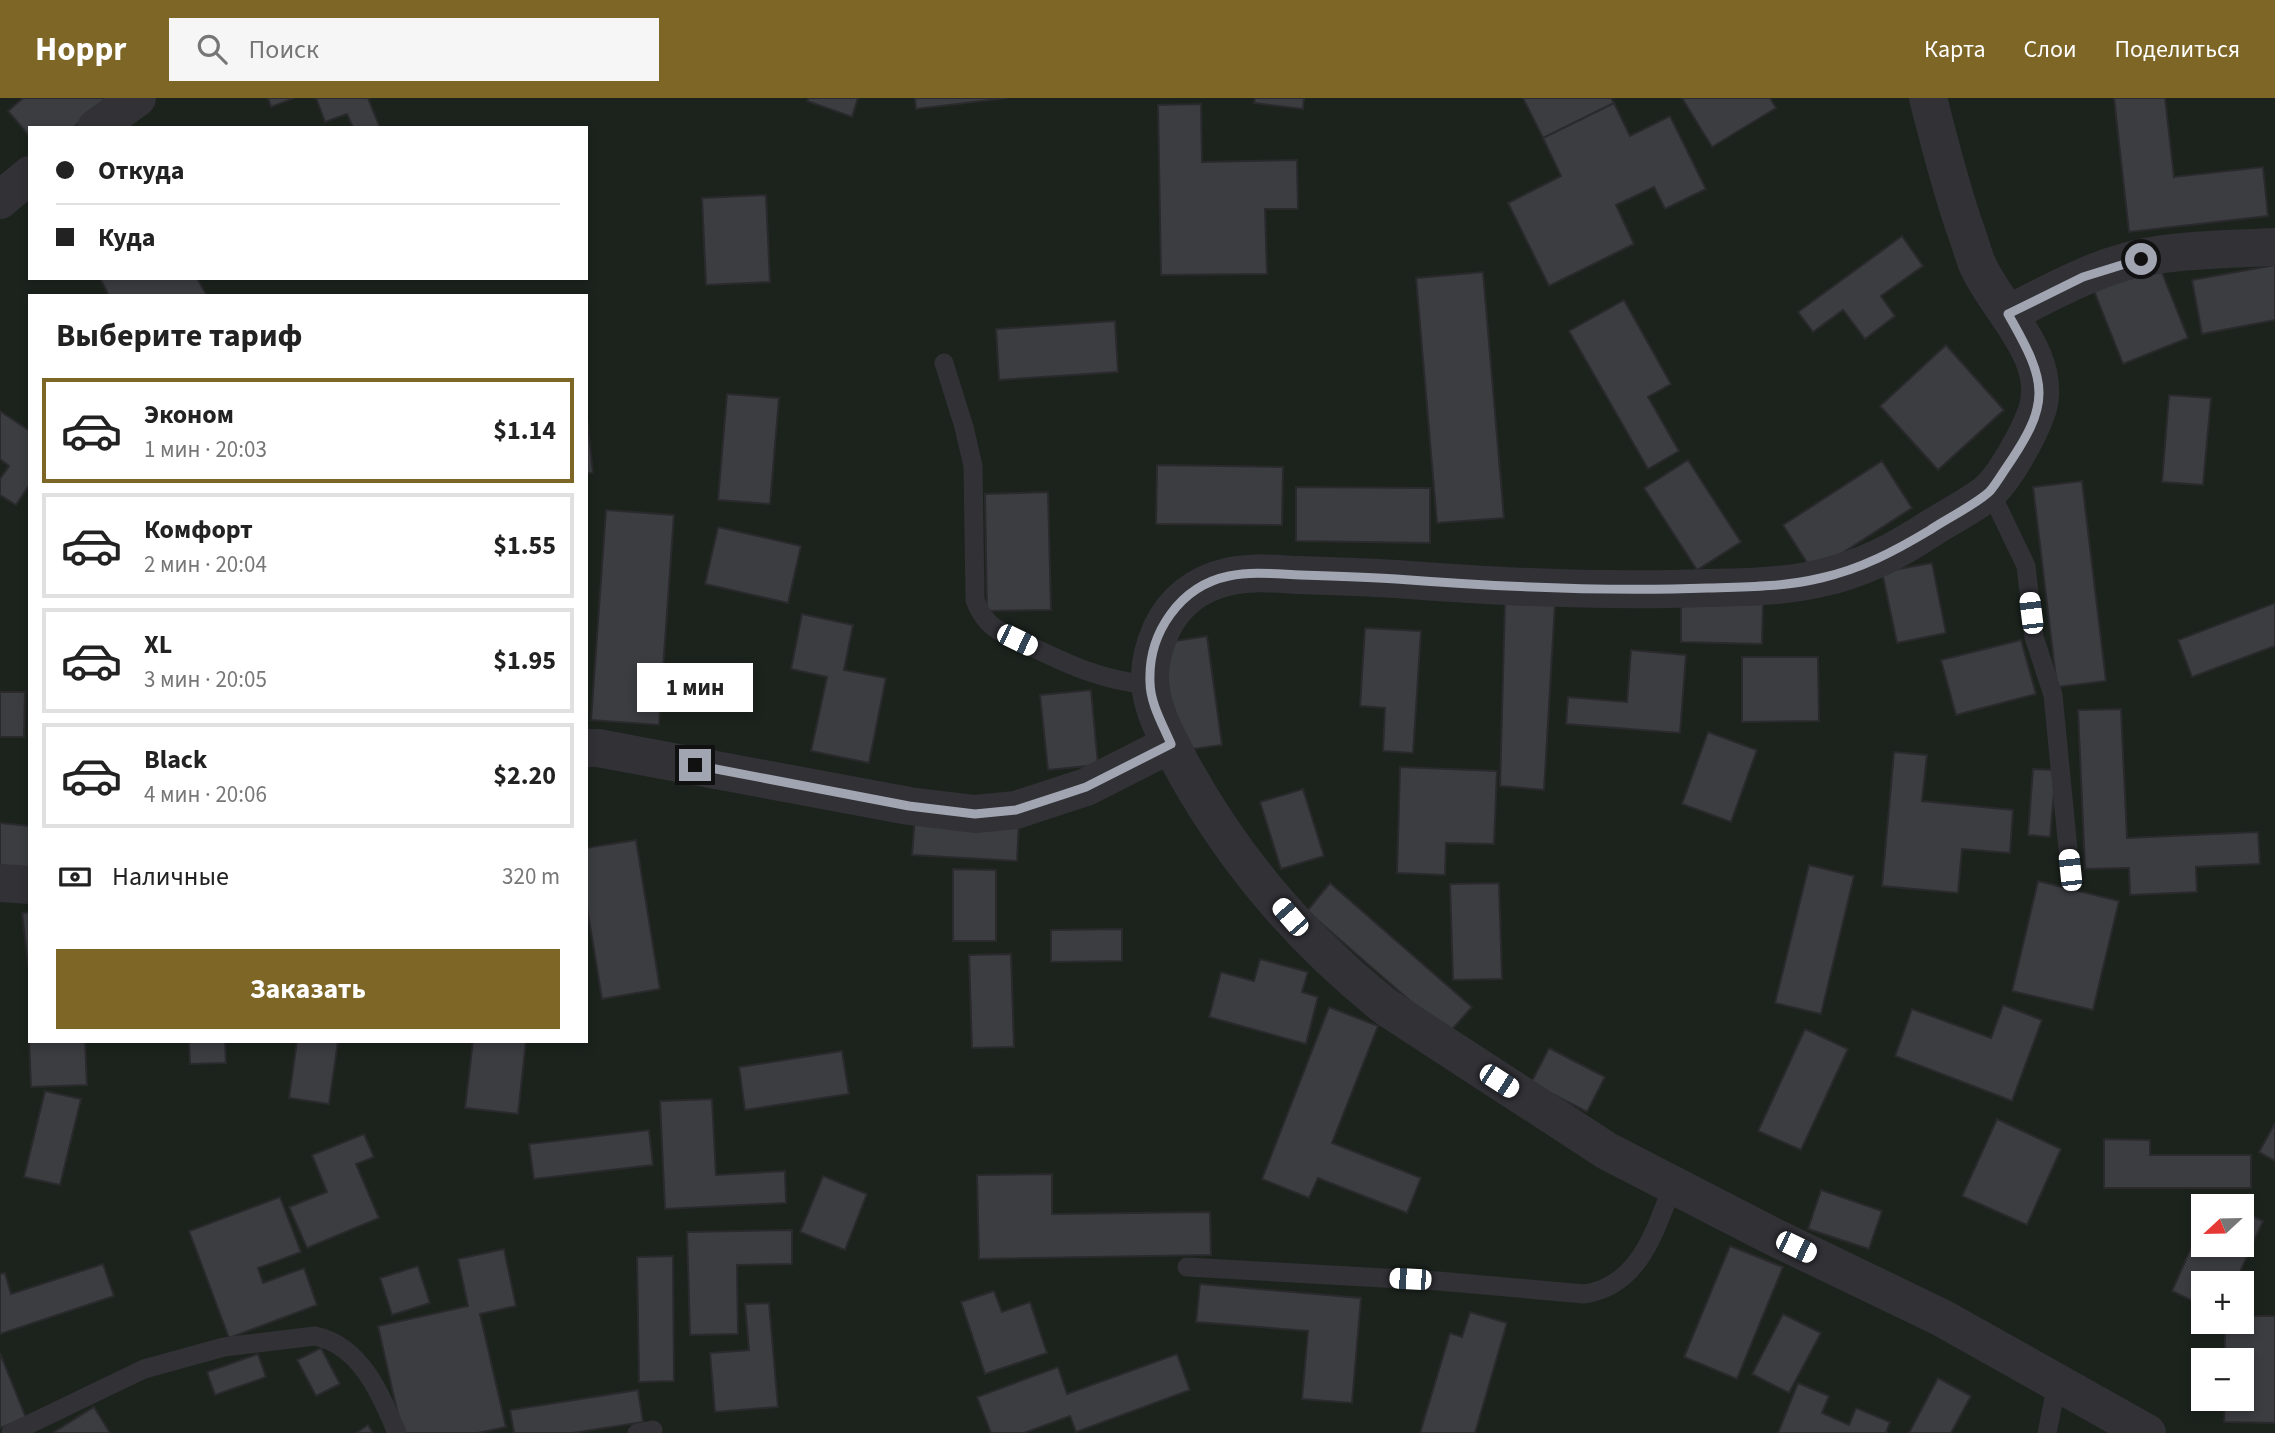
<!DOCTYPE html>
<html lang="ru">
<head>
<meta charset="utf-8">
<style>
	:root { --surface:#fff; --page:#f6f6f6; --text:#222; --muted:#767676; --line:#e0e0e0; --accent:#7d6626 }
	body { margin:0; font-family:"Source Sans 3",sans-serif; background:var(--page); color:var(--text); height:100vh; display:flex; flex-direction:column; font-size:26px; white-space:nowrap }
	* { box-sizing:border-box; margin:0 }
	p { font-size:23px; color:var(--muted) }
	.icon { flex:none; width:38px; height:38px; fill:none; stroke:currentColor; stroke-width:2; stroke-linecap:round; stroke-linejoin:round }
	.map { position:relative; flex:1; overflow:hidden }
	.side { position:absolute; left:28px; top:196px; width:560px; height:749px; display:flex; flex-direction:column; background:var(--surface); border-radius:0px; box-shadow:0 4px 10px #0003 }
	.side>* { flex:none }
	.guide { position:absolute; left:28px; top:28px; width:560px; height:154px; border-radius:0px; box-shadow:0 4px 10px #0003; display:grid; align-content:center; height:154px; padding:0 28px; background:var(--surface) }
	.needle { width:46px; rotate:248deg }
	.controls { position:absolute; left:2191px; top:1096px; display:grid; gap:14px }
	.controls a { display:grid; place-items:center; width:63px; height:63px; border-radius:0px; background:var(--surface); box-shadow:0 4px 10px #0003; font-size:35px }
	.end { position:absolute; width:32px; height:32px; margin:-16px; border:9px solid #a1a5b2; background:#111; box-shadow:0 0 0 4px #111 }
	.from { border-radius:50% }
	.bubble { position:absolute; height:49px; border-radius:0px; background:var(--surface); box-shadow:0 4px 10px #0003; font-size:23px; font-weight:700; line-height:49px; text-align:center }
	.car { position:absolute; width:21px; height:42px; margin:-21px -10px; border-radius:9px; box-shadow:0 0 5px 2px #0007; background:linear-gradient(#fff 24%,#345 0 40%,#fff 0 76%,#345 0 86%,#fff 0) }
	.guide b { display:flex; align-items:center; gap:24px; height:66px; font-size:26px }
	.guide b+b { border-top:2px solid var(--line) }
	.guide i { width:18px; height:18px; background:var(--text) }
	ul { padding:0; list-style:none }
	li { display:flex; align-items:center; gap:21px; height:105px; margin:0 14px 10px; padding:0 14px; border:4px solid var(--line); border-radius:0px }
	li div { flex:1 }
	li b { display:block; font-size:26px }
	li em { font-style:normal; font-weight:700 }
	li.selected { border-color:var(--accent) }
	li>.icon { width:63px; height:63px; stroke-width:1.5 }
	h2 { padding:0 28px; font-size:32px; line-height:84px }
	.pay { display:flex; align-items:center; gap:18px; height:77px; padding:0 28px; font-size:26px }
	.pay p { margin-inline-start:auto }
	.cta { display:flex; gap:14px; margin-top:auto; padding:14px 28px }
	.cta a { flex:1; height:80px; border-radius:0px; background:var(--accent); color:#fff; font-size:28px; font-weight:700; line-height:80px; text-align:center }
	header { display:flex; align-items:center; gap:42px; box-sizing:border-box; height:98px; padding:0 35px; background:var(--accent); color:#fff }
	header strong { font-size:33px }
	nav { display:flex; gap:38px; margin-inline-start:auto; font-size:24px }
	.search { width:490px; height:63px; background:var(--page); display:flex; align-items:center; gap:18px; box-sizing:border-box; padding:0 24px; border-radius:0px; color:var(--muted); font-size:26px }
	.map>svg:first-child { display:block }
	.green { fill:#1c231d; fill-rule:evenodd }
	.building { fill:#3c3d41; stroke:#2a2a2d; stroke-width:2 }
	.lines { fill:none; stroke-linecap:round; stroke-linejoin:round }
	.service { stroke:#313136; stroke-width:19 }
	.minor { stroke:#313136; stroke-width:38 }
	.route { stroke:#a1a5b2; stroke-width:9 }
</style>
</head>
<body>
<header>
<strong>Hoppr</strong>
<div class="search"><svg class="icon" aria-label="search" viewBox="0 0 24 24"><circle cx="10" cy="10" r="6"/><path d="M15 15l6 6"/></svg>Поиск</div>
<nav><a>Карта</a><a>Слои</a><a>Поделиться</a></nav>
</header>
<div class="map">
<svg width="2275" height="1335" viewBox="0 0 2275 1335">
	<rect width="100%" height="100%" fill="#101011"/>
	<!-- green -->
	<path class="green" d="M0,0H2275V1335H0ZM30,30H586V180H30ZM30,198H586V943H30ZM2203,1108H2242V1146H2203ZM2203,1185H2242V1223H2203ZM2203,1262H2242V1300H2203Z"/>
	<!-- building -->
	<path class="building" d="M23,0H107L73,30H30V39L8,13Z
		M268,0H294L271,9Z
		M316,0H368L380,30H353L347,16L325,24Z
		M809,0H858L852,19L807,3Z
		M915,0H1007L916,11Z
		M1255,0H1304L1303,11L1254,5Z
		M1523,0H1611L1614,5L1543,40Z
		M1682,0H1770L1776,10L1712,49Z
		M2114,0H2165L2174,79L2263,69L2268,118L2129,134Z
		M1614,5L1630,38L1670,18L1706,91L1665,111L1654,89L1616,107L1634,146L1549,188L1508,105L1561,78L1543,40Z
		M1201,6L1202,64L1297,62L1298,111H1265L1267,176L1161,177L1158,7Z
		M766,97L770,184L706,187L702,100Z
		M1902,138L1923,168L1881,198L1895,218L1865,241L1843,212L1813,234L1798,214Z
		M2159,167L2188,240L2123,266L2094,193Z
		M2275,167V222L2202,236L2192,182Z
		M1483,174L1504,420L1437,425L1416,180Z
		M100,180H197L207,198H109Z
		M1624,202L1671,286L1648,299L1679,353L1648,371L1569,233Z
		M1115,223L1118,274L999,282L996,231Z
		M1946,247L2004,312L1938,372L1880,308Z
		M727,296L779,300L770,406L718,402Z
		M2169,297L2211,300L2203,387L2162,384Z
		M586,309L593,375H586Z
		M0,313L30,333V386L16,407L0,397V381L9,368L0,361Z
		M1688,362L1741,444L1697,472L1644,390Z
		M1882,363L1912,410L1813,474L1783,427Z
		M1157,367L1283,369L1282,427L1156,426Z
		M2082,383L2106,583L2057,589L2033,389Z
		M1296,389L1430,390V445L1296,443Z
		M1048,394L1051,512L987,513L985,396Z
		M606,412L674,417L659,627L591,622Z
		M718,429L801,448L788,505L705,486Z
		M1932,465L1946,535L1897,545L1882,474Z
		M1505,503L1555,506L1544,692L1500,688Z
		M1681,505L1763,506L1762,546L1681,544Z
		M2275,505V548L2192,579L2178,542Z
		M802,516L853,527L844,572L886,580L869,665L811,653L827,579L791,571Z
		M1365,530L1421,533L1413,655L1383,653L1385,610L1360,608Z
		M1207,538L1222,647L1178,653L1162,545Z
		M2021,542L2036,596L1956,617L1941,562Z
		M1631,552L1686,557L1680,635L1566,626L1568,599L1627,604Z
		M1742,559H1818L1819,623L1742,624Z
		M1091,592L1098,667L1048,672L1040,597Z
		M0,594H25L24,639H0Z
		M2121,611L2127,740L2258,734L2260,766L2196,769L2197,794L2130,797L2129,770L2085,771L2078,612Z
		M1708,634L1757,652L1731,724L1682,706Z
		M1894,654L1927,657L1922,703L2013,712L2010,755L1962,751L1958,795L1882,788Z
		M1400,669L1497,673L1494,746L1446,745L1445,777L1397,775Z
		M2033,671L2056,672L2050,739L2028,737Z
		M1303,691L1324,758L1281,771L1260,704Z
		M915,718L1019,724L1017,763L912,757Z
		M0,725L30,728V779L0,776Z
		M636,742L660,891L602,901L586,804V750Z
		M1809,767L1854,778L1821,916L1775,905Z
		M953,771L996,772V843H953Z
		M2038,783L2119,803L2093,912L2012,893Z
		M1330,785L1472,909L1448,936L1307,813Z
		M1499,785L1502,881L1453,882L1450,786Z
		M30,814V884L22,815Z
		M1122,831V863L1051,864V832Z
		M1011,856L1014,949L972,950L969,857Z
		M1260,861L1308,874L1302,894L1318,899L1306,946L1209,919L1221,874L1254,883Z
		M2003,907L2042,922L2012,1003L1895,958L1912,911L1991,940Z
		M1329,909L1378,928L1332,1045L1421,1080L1407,1115L1318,1080L1309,1100L1262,1081Z
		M1805,931L1848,951L1801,1052L1758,1033Z
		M29,940L30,943H85L87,987L31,989Z
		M189,943H225L226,965L190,966Z
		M297,943H338L329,1006L289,1000Z
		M473,943H526L518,1016L465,1010Z
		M1549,950L1605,979L1587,1014L1531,985Z
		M842,953L849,996L745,1012L739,969Z
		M45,993L81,1001L60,1087L24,1079Z
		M712,1001L716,1077L785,1073L786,1105L665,1111L660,1003Z
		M1997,1021L2061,1051L2027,1127L1962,1098Z
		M2275,1025V1063L2259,1054Z
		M649,1032L653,1067L534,1081L529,1046Z
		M364,1036L374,1059L356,1066L379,1120L307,1150L289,1109L327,1094L312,1057Z
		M2104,1041L2150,1042V1057H2251V1090H2104Z
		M1052,1076V1116L1210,1114L1211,1157L979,1161L977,1077Z
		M823,1078L867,1096L845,1152L800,1134Z
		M1821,1092L1882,1113L1869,1151L1808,1131Z
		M280,1099L301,1154L258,1170L263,1185L304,1170L317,1207L229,1240L189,1133Z
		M2213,1100L2230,1108H2210Z
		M2242,1113L2263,1123L2235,1185H2203V1208L2172,1193L2203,1123V1146H2242Z
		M792,1132V1166L737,1167L738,1236L690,1237L687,1134Z
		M1730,1148L1783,1169L1737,1281L1684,1259Z
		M504,1151L516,1208L480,1216L506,1329L478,1335H402L378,1228L468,1208L458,1161Z
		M673,1158L674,1283L639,1284L637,1159Z
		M103,1166L114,1198L0,1236V1176L5,1175L11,1196Z
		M418,1168L430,1205L392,1217L380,1180Z
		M1200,1186L1361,1200L1352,1305L1302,1301L1308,1233L1196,1224Z
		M994,1193L1002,1214L1030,1204L1047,1255L985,1276L961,1204Z
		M769,1205L778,1309L715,1314L710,1255L749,1252L745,1206Z
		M1470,1214L1507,1225L1475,1335H1420L1450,1235L1462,1239Z
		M1783,1216L1821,1235L1789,1295L1752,1276Z
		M2242,1218H2275V1325L2224,1324L2225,1300H2242V1262H2225V1223H2242Z
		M321,1250L340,1286L316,1298L297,1262Z
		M0,1255L26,1320L0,1330Z
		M258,1256L266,1279L215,1297L207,1274Z
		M1177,1256L1190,1292L1076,1334L1070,1318L1024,1335H991L977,1299L1058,1269L1067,1296Z
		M1938,1280L1971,1298L1951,1335H1909Z
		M1798,1285L1829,1298L1822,1315L1849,1327L1856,1310L1890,1324L1886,1335H1778Z
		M638,1292L643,1324L573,1335H514L510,1312Z
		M94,1309L110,1335H55L54,1334Z
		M368,1327L373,1335H356Z"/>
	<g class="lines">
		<!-- service -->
		<path class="service" d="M944,265L964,329L973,368L975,502C978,510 982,518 989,525C999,535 1013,540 1026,546C1069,567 1101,582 1149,587
			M1990,393L2026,468L2034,539L2053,597L2070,772
			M1187,1169L1438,1183L1584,1196C1640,1188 1655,1132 1673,1087
			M11,1335L144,1271L224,1249L315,1238C360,1247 381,1296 397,1335
			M637,1335L653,1332
			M2047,1335L2057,1285"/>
		<!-- minor -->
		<path class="minor" d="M1928,0C1940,46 1951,92 1967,136C1971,147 1974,160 1979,170C2000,214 2054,260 2037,313C2029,336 2004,382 1986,396C1970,408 1951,418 1933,429C1898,452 1863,471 1821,480C1783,489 1745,489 1706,490C1603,494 1499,489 1396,481C1363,479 1331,478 1298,477C1275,476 1250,473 1227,479C1197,486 1174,504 1161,532C1154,548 1149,566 1150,584C1151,611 1168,642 1181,666C1232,760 1303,843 1386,909L1607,1053L1772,1138L1942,1220L2147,1335
			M96,30L137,0
			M0,102L30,77
			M2008,216C2056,192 2104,164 2157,157C2196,151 2236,151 2275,149
			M586,650H598L909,708L975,716L1016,712L1086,689L1171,646
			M0,785L30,787"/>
	</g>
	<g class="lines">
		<!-- route -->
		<path class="route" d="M695,667L909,708L975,716L1016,712L1065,696L1086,689L1171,646C1163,627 1150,605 1150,584C1148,535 1180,488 1229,478C1252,473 1277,476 1300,477C1332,478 1364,479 1396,481C1500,489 1604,494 1708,490C1746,489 1783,489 1821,480C1861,471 1895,453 1930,432C1946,421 1977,406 1990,393C1995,387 2000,379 2004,373C2052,304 2048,286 2008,216L2083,179L2141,161"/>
	</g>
</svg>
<div class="controls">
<a><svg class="needle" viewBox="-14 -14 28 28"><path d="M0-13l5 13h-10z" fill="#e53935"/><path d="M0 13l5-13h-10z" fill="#767676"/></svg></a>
<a>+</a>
<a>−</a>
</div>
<i class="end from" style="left:2141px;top:161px"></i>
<i class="end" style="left:695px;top:667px"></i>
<div class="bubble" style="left:637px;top:565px;width:116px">1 мин</div>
<i class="car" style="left:2031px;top:515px;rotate:353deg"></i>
<i class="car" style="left:1017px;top:542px;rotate:116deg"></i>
<i class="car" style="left:2070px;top:772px;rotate:354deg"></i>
<i class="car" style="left:1290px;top:819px;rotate:319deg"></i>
<i class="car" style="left:1499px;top:983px;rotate:123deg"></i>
<i class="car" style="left:1796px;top:1149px;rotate:116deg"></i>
<i class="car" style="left:1410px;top:1181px;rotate:273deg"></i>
<div class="guide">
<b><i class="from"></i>Откуда</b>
<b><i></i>Куда</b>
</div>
<section class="side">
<h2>Выберите тариф</h2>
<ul>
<li class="selected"><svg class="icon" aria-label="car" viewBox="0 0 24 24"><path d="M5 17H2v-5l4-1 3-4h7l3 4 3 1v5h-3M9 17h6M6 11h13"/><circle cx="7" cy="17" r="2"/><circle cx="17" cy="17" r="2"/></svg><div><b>Эконом</b><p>1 мин · 20:03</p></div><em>$1.14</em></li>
<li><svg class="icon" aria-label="car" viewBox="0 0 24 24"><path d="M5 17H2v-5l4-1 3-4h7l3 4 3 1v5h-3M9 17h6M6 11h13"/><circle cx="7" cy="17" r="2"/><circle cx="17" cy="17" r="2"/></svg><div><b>Комфорт</b><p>2 мин · 20:04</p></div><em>$1.55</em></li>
<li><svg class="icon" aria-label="car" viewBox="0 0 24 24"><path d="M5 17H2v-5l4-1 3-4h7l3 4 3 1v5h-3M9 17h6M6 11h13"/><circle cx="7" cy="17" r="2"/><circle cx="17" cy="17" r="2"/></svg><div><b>XL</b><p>3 мин · 20:05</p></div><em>$1.95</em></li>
<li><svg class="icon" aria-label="car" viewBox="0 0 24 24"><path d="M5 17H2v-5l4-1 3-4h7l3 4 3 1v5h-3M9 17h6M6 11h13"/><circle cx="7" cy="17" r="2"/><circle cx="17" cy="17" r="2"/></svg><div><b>Black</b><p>4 мин · 20:06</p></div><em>$2.20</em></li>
</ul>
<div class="pay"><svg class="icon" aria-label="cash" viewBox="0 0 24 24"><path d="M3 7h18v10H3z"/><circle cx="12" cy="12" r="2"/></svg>Наличные<p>320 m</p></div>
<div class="cta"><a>Заказать</a></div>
</section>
</div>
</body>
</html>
